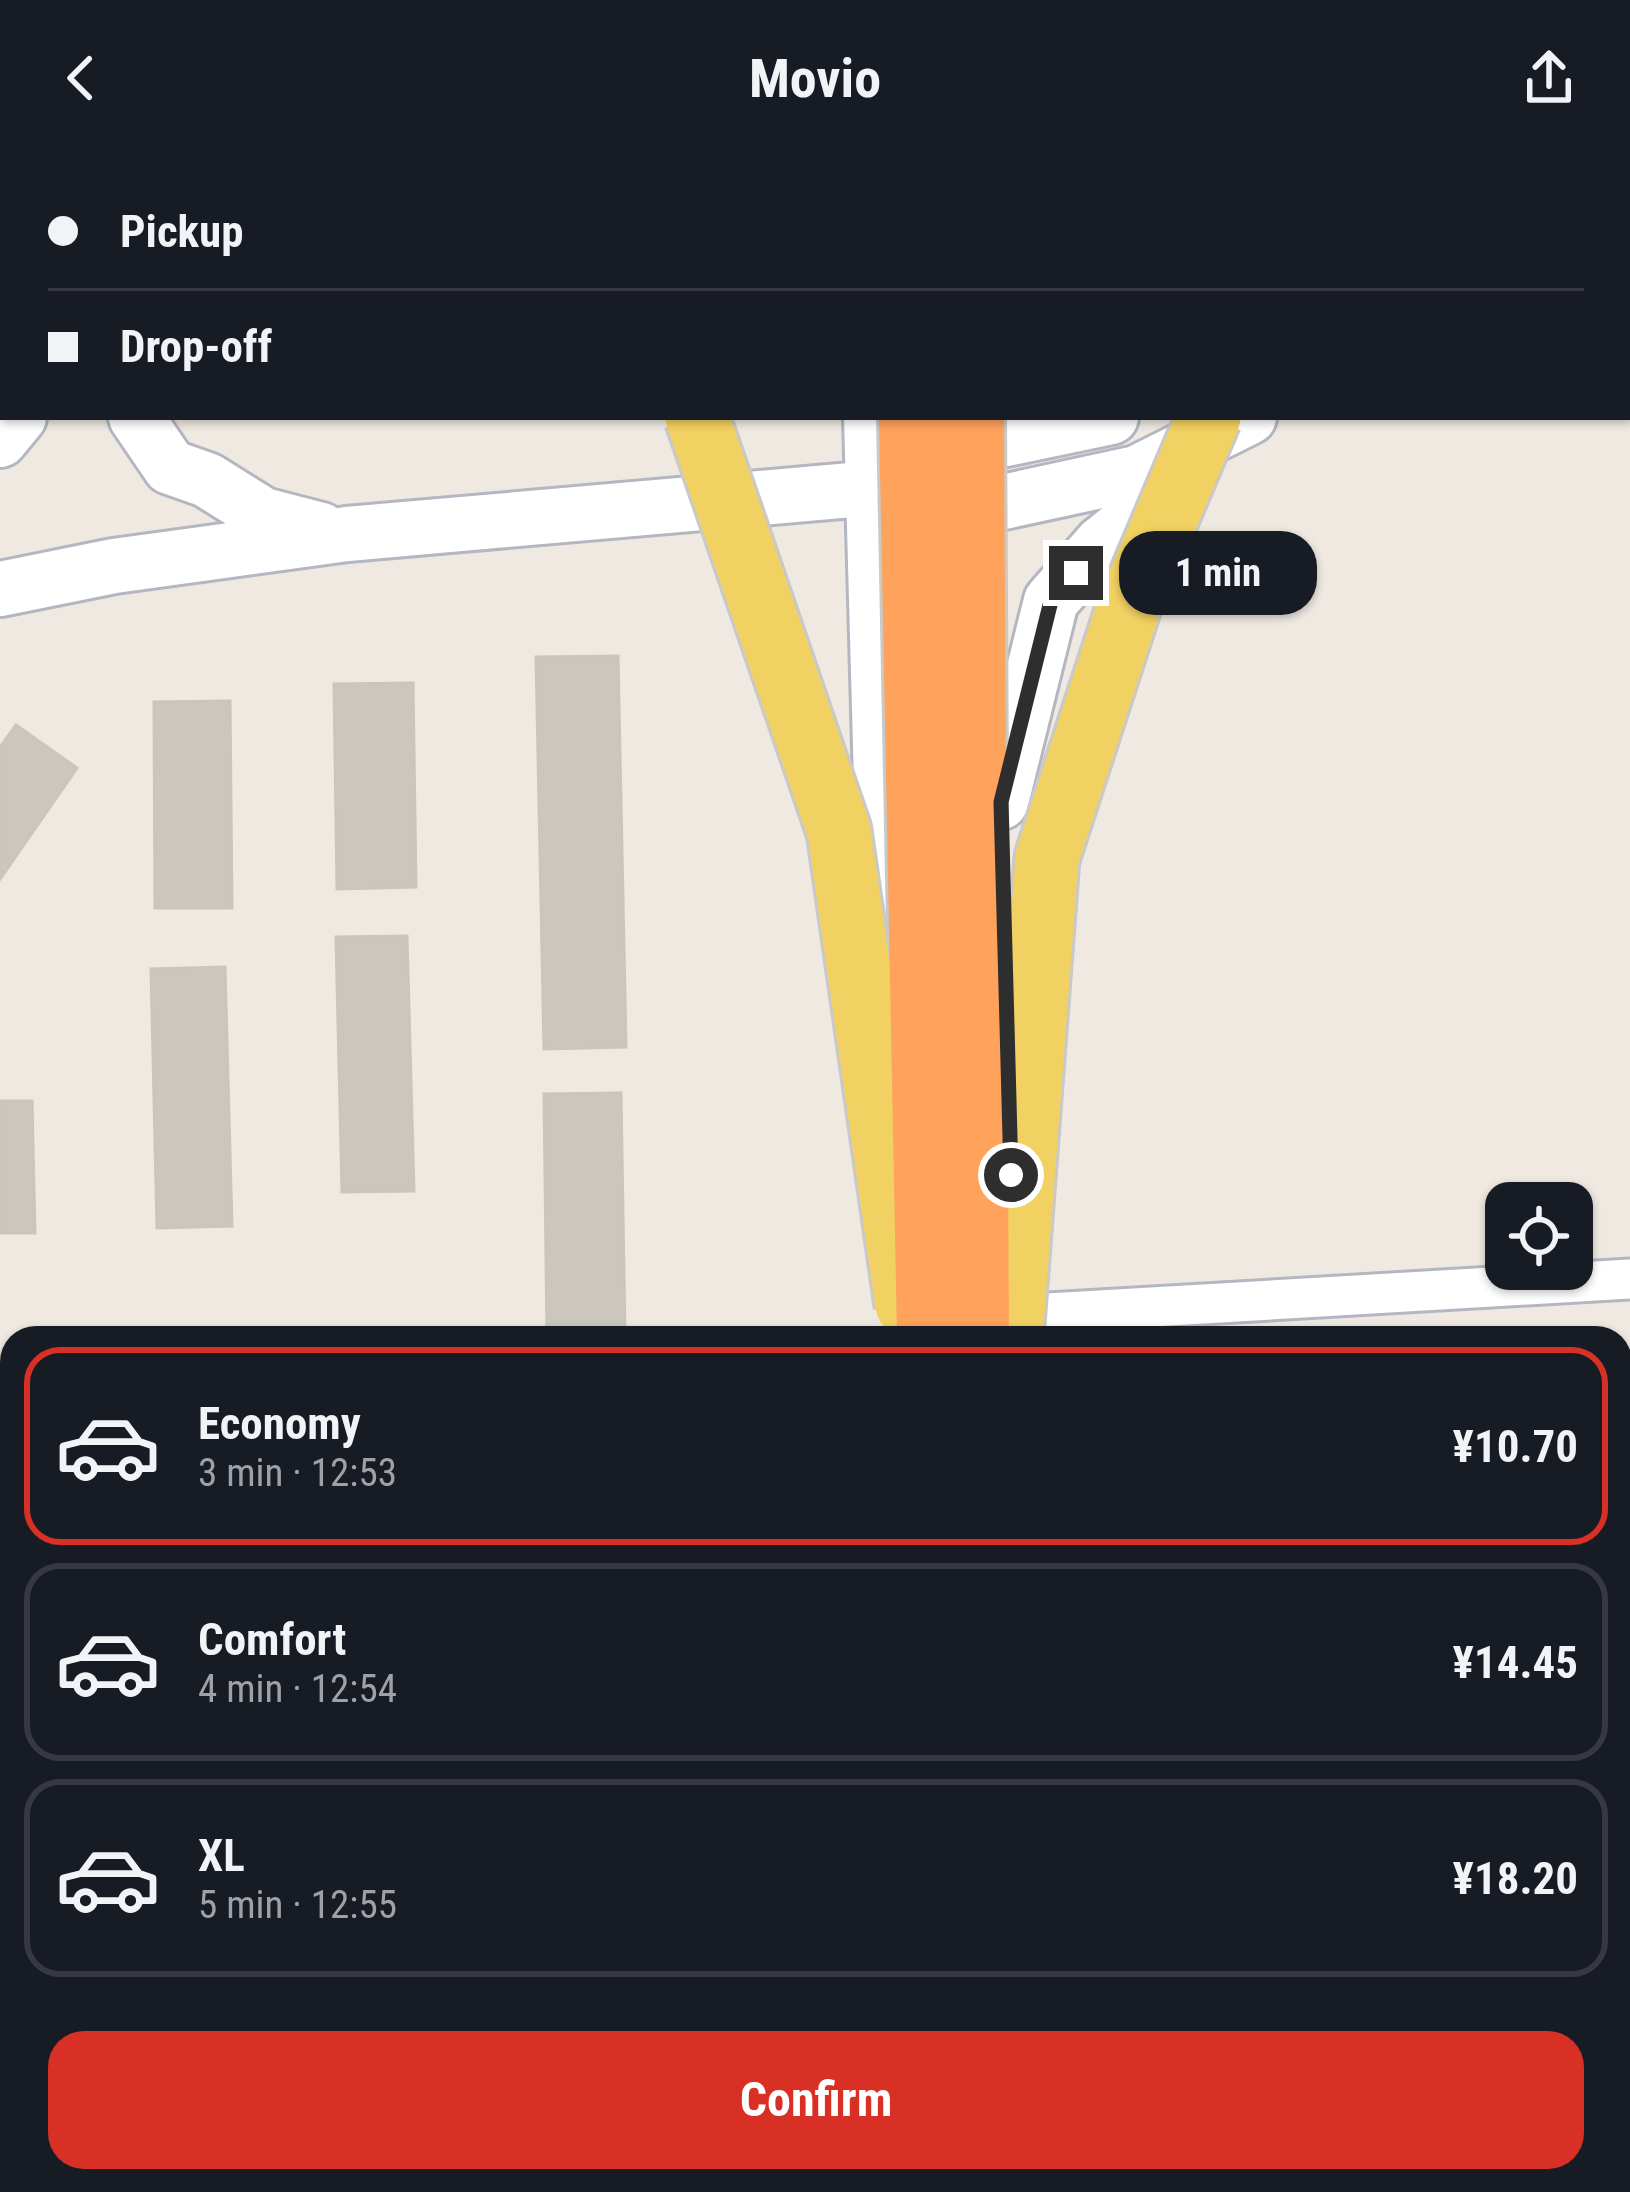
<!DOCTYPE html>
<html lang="en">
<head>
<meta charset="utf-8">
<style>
	:root { --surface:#171b24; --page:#20242c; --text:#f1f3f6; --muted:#9ea1a6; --line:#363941; --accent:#d93025 }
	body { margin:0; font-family:"Roboto Condensed",sans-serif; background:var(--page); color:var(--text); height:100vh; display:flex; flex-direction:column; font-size:45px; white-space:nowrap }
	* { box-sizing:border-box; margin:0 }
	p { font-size:39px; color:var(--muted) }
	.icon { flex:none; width:66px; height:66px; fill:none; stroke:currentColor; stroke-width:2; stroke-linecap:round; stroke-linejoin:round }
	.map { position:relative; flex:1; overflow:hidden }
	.panel { position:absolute; left:0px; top:1170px; width:1632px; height:867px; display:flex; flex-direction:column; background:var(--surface); border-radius:36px 36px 0 0; box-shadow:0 3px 9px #0004 }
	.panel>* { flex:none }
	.hud { position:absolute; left:0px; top:0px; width:1632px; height:264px; box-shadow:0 3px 9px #0004; display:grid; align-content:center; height:264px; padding:0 48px; background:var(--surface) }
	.buttons { position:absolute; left:1485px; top:1026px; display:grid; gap:24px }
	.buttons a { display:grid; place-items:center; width:108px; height:108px; border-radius:24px; background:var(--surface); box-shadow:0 3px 9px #0004; font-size:60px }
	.end { position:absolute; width:54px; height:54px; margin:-27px; border:15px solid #2e2e2e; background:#fff; box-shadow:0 0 0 6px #fff }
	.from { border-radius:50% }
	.bubble { position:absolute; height:84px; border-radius:36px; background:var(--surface); box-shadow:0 3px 9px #0004; font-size:39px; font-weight:700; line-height:84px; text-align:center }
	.hud b { display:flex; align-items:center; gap:42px; height:114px; font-size:45px }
	.hud b+b { border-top:3px solid var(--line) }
	.hud i { width:30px; height:30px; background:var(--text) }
	ul { padding:21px 0 0; list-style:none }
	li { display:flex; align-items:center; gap:36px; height:198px; margin:0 24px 18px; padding:0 24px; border:6px solid var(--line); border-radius:36px }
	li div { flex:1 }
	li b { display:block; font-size:45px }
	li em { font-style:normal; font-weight:700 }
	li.active { border-color:var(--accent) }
	li>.icon { width:108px; height:108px; stroke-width:1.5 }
	.primary-button { display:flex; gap:24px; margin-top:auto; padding:24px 48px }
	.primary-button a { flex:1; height:138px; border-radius:36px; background:var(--accent); color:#fff; font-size:48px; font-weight:700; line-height:138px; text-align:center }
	header { display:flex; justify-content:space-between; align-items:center; height:156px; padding:0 48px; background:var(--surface); font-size:54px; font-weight:700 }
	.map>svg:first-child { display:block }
	.building { fill:#cbc7bf; stroke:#cbc5ba; stroke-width:3 }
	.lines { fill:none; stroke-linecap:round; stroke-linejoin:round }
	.lane-casing { stroke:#b4b7c1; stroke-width:24 }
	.street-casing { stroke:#b4b7c1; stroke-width:45 }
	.secondary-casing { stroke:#b4b7c1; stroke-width:60 }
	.primary-casing { stroke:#c9c9c9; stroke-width:69 }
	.highway-casing { stroke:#c9c9c9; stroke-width:72 }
	.lane { stroke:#fff; stroke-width:18 }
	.street { stroke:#fff; stroke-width:39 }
	.secondary { stroke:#fff; stroke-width:54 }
	.primary { stroke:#f2d163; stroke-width:63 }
	.highway { stroke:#ffa35c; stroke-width:66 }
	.primary-bridge-casing { stroke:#c9c9c9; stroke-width:69; stroke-linecap:butt }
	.highway-bridge-casing { stroke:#c9c9c9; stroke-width:72; stroke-linecap:butt }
	.primary-bridge { stroke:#f2d163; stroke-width:63 }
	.highway-bridge { stroke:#ffa35c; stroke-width:66 }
	.route { stroke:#2e2e2e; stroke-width:15 }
</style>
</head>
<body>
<header><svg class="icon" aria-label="back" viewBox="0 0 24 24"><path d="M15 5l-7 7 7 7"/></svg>Movio<svg class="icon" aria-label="share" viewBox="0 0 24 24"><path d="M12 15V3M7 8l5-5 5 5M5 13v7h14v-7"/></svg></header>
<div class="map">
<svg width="1630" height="2036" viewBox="0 0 1630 2036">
	<rect width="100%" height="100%" fill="#efe9e1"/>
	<!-- building -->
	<path class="building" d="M618,500L626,891L544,893L536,501Z
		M413,527L416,731L337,733L334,528Z
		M230,545L232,752H155L154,546Z
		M16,569L77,612L0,723V591Z
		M407,780L414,1035L342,1036L336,781Z
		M225,811L232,1070L157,1072L151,813Z
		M621,937L625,1182H547L544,938Z
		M0,945H32L35,1077H0Z
		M0,1800L12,1801V1892L0,1891Z
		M0,2004H12V2025H24V2036H0Z
		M131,2025H197V2036H130Z
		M315,2025H380L379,2036H315Z"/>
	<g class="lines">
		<defs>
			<path id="lane" d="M0,11H3"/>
			<path id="street" d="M1014,1159L1630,1123
				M0,1445L12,1446"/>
			<path id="secondary" d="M859,0V3
				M162,3L163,0
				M1226,3L1227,0
				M1346,3L1347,0
				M136,261L170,311L207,324L263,359L321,374
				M871,261L887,846
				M0,284L19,261
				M938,308L996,285L1111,261
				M0,433L114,410L347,378L874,332L994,348L1137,317L1249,261
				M1001,646L1051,445L1101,388L1187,319
				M916,2025V2036
				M1036,2025V2036"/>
			<path id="primary" d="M733,3L734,0
				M1292,3L1293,0"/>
			<path id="highway" d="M913,3V0
				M972,3V0
				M992,2025V2036"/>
		</defs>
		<!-- lane casing -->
		<use href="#lane" class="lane-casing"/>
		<!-- street casing -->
		<use href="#street" class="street-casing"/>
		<!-- secondary casing -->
		<use href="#secondary" class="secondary-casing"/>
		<!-- primary casing -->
		<use href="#primary" class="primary-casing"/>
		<!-- highway casing -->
		<use href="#highway" class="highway-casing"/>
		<!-- lane -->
		<use href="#lane" class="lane"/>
		<!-- street -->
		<use href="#street" class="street"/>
		<!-- secondary -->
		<use href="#secondary" class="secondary"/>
		<!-- primary -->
		<use href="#primary" class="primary"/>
		<!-- highway -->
		<use href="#highway" class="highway"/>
		<defs>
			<path id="primary-bridge" d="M697,261L839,675L907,1149
				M1011,1182L1047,702L1129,450L1209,261"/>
			<path id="highway-bridge" d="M912,261L930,1182
				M971,261L976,1182"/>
		</defs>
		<!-- primary-bridge casing -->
		<use href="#primary-bridge" class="primary-bridge-casing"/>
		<!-- highway-bridge casing -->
		<use href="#highway-bridge" class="highway-bridge-casing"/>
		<!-- primary-bridge -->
		<use href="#primary-bridge" class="primary-bridge"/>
		<!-- highway-bridge -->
		<use href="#highway-bridge" class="highway-bridge"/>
	</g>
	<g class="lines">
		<!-- route -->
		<path class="route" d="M1011,1019L1001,646L1051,445L1076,417"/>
	</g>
</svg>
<div class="buttons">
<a><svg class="icon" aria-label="locate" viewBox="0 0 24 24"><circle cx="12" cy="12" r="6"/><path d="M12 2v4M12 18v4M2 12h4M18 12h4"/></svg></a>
</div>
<i class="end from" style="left:1011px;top:1019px"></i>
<i class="end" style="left:1076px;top:417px"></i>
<div class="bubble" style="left:1119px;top:375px;width:198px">1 min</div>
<div class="hud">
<b><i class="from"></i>Pickup</b>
<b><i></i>Drop-off</b>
</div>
<section class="panel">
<ul>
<li class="active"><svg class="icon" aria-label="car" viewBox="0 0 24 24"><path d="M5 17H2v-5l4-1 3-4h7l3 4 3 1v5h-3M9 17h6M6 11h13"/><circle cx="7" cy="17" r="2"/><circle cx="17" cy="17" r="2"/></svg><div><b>Economy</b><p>3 min · 12:53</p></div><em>¥10.70</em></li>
<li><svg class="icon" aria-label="car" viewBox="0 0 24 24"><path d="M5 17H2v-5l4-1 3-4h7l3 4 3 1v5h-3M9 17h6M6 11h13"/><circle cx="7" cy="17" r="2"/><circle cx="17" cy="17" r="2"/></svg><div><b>Comfort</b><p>4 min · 12:54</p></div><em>¥14.45</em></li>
<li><svg class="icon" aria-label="car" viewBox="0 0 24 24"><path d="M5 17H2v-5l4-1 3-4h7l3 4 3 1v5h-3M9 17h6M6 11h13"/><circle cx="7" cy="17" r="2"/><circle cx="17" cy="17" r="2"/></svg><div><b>XL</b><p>5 min · 12:55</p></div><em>¥18.20</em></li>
</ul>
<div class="primary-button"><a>Confirm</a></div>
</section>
</div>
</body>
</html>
